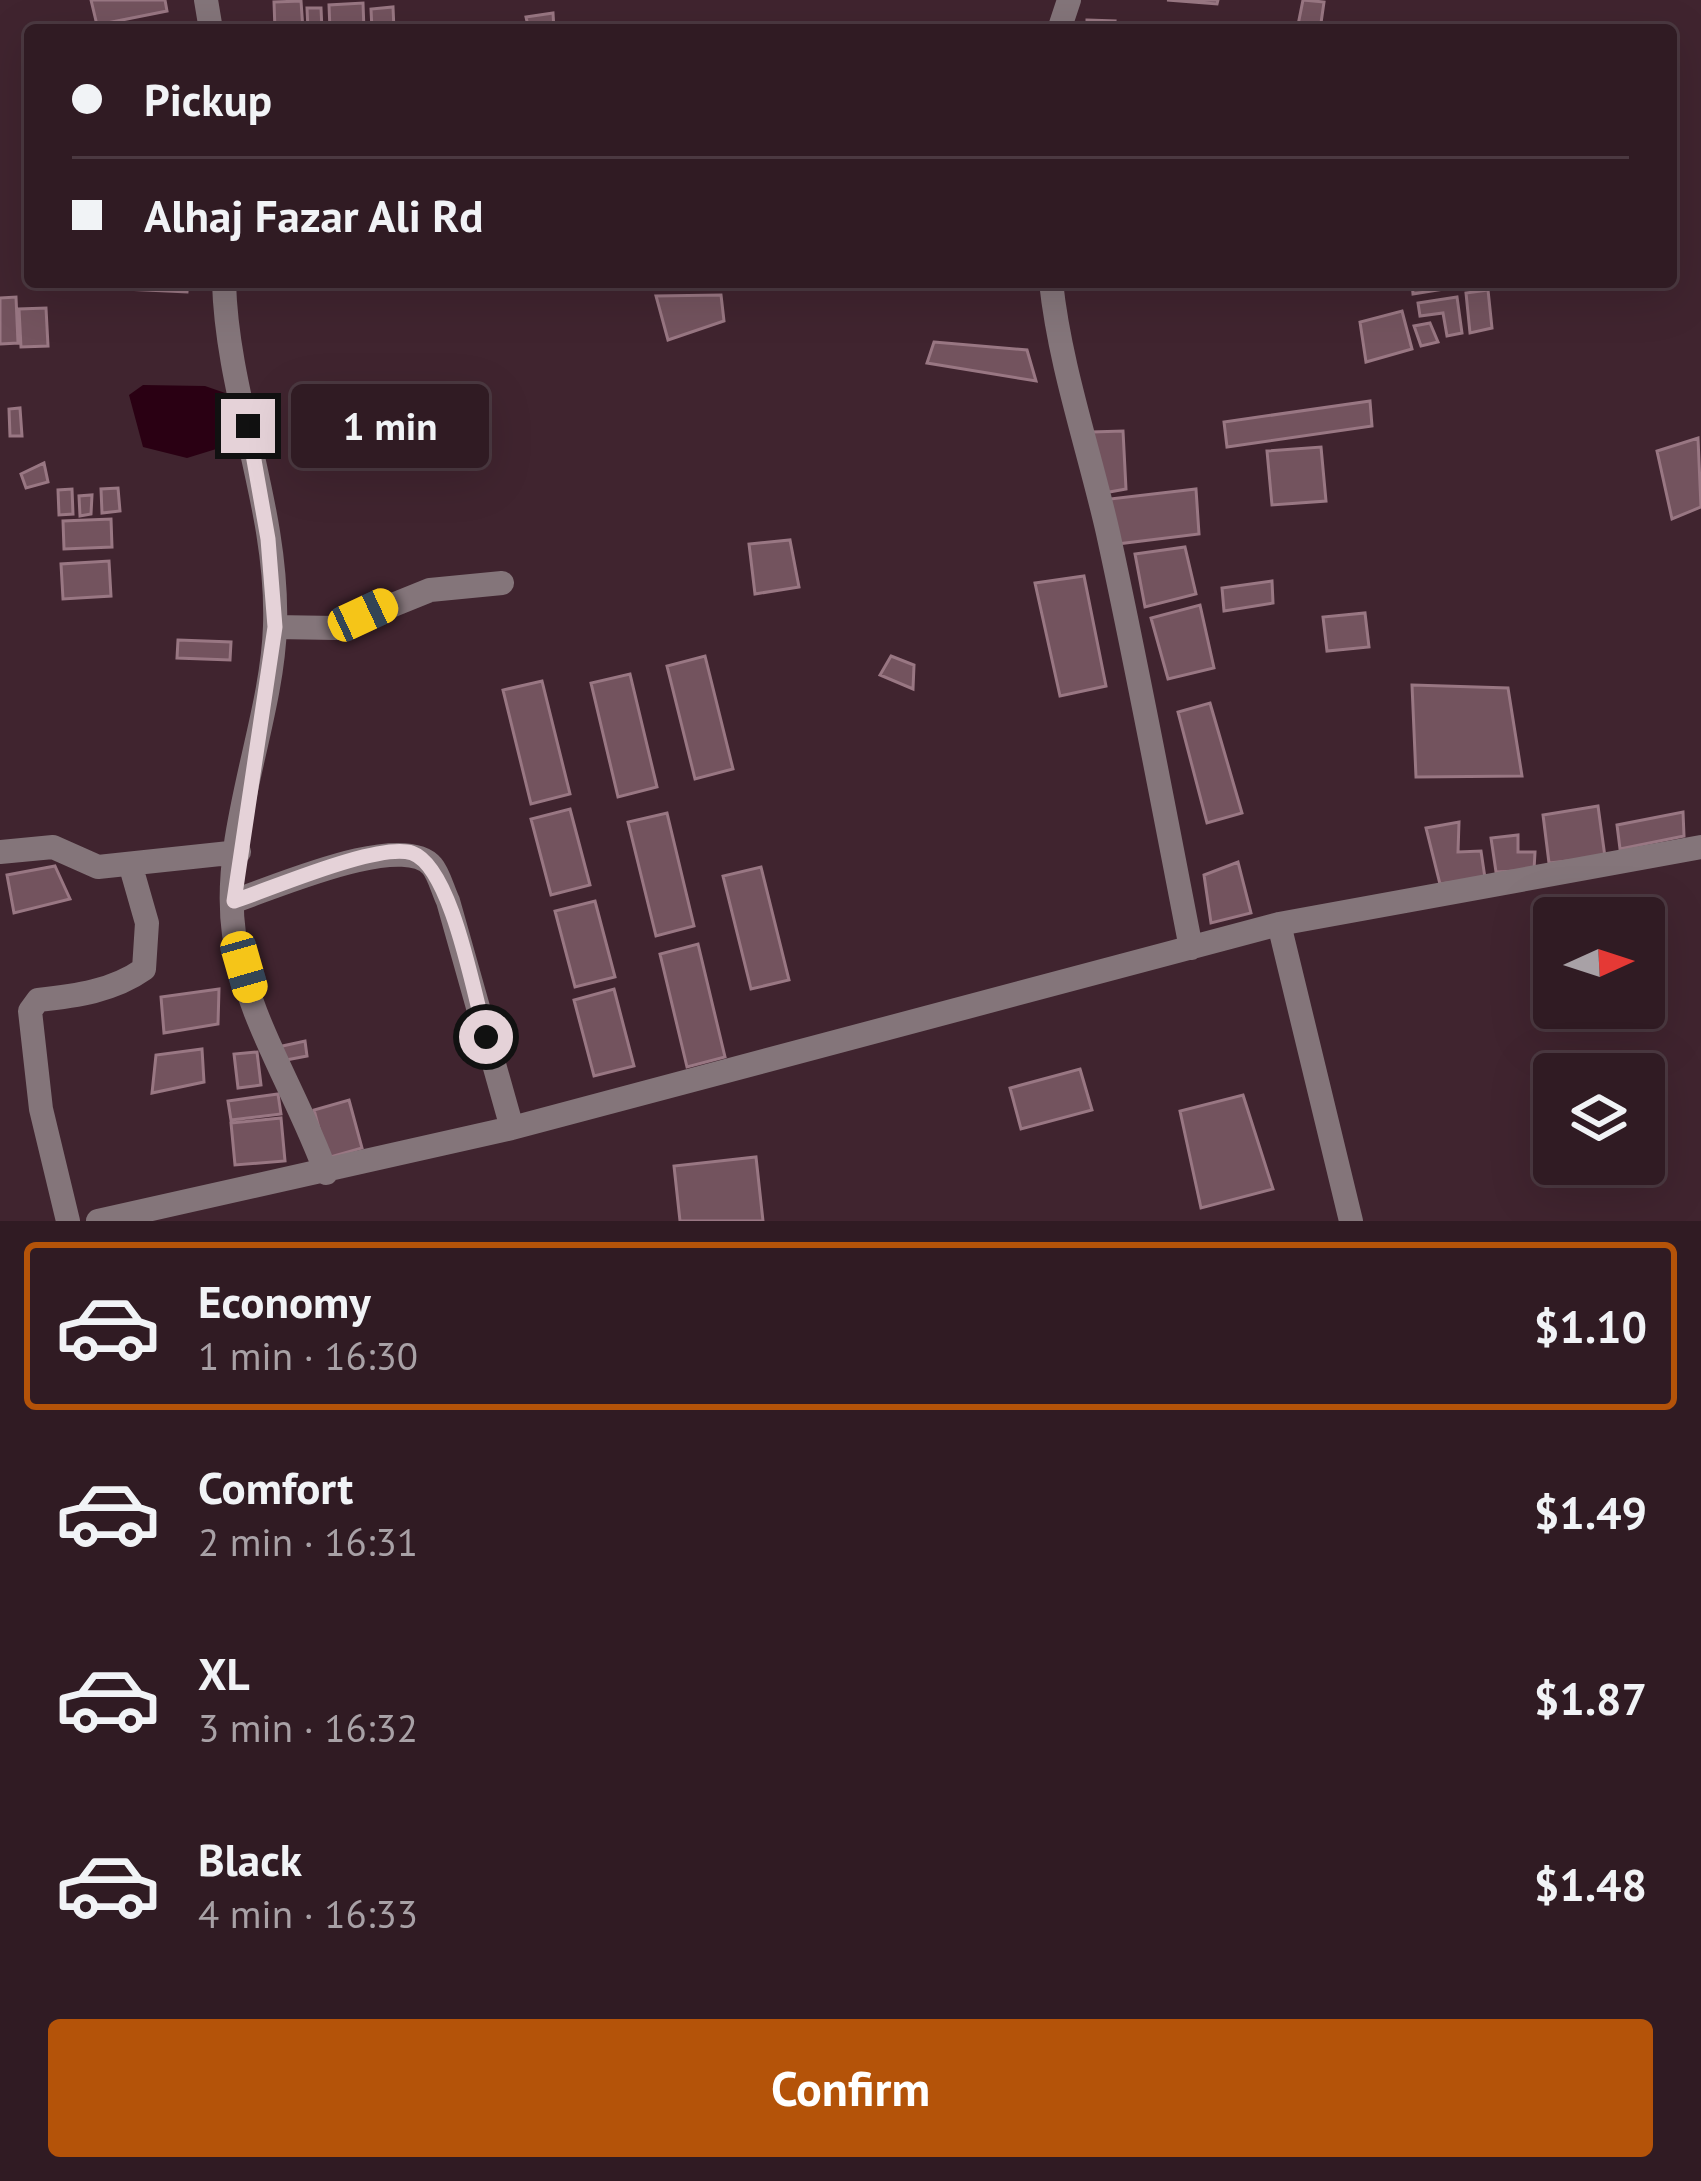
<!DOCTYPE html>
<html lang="en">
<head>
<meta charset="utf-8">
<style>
	:root { --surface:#301b23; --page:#3c2830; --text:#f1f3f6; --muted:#a8a1a6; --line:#4b3941; --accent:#b45309 }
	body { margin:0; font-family:"PT Sans",sans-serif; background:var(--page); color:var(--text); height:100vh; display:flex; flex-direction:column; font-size:45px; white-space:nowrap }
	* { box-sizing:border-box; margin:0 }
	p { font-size:39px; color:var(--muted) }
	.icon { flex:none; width:66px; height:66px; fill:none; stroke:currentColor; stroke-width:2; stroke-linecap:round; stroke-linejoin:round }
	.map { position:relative; height:1221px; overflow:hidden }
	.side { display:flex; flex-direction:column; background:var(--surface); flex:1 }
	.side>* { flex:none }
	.top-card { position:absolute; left:24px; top:24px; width:1653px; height:264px; border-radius:12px; box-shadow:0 12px 48px #0002,0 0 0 3px var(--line); display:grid; align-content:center; height:264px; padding:0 48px; background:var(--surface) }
	.needle { width:78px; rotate:87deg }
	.controls { position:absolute; left:1533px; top:897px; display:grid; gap:24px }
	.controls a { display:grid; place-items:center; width:132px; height:132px; border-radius:12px; background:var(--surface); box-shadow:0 12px 48px #0002,0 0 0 3px var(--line); font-size:60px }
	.end { position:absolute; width:54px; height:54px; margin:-27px; border:15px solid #e5d2d8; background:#111; box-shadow:0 0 0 6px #111 }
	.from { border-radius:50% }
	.bubble { position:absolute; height:84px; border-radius:12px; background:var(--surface); box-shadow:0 12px 48px #0002,0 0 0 3px var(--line); font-size:39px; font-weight:700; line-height:84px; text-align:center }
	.car { position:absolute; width:36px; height:72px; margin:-36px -18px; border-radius:15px; box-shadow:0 0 9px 3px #0007; background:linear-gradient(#f5c518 24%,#345 0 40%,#f5c518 0 76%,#345 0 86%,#f5c518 0) }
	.top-card b { display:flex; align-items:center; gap:42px; height:114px; font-size:45px }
	.top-card b+b { border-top:3px solid var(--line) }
	.top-card i { width:30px; height:30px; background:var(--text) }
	ul { padding:21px 0 0; list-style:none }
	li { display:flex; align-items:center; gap:36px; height:168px; margin:0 24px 18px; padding:0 24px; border:6px solid transparent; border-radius:12px }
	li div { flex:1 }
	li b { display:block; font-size:45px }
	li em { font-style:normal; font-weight:700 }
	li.on { border-color:var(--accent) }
	li>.icon { width:108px; height:108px; stroke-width:1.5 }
	.action { display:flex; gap:24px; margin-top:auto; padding:24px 48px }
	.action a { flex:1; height:138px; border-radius:12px; background:var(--accent); color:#fff; font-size:48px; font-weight:700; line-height:138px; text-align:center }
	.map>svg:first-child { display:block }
	.water { fill:#2a0013 }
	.building { fill:#73535e; stroke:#997783; stroke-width:3 }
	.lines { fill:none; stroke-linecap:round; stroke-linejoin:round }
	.street { stroke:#84757a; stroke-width:24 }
	.route { stroke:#e5d2d8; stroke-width:15 }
</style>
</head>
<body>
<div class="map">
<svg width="1701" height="1221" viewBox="0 0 1701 1221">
	<rect width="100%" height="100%" fill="#40242f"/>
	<!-- water -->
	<path class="water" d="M143,385L205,386L228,394L232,436L226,446L187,458L143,447L129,395Z"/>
	<!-- building -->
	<path class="building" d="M91,0H165L167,11L97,25Z
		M1167,0H1218L1217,4Z
		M1303,0L1324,2L1320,30H1297Z
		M301,1L303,30H275L274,2Z
		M363,3L364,30H330L329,5Z
		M393,7L394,30H372L371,9Z
		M307,8H321L322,30H308Z
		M553,13L554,30H529L526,17Z
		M1087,20L1115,21L1114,30H1087Z
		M1121,23L1152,25L1151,30H1121Z
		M59,282H188L187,292L59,286Z
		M1412,282H1443L1444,289L1413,294Z
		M1488,290L1492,328L1470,333L1466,293Z
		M721,295L724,321L668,340L656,296Z
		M16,297L18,343L0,344V298Z
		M1457,297L1462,333L1447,336L1443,313L1420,316L1418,303Z
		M46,308L48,346L21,347L19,309Z
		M1402,311L1412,349L1366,362L1360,322Z
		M1430,323L1438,342L1421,346L1414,326Z
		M934,342L1027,350L1036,381L927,363Z
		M1370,401L1372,426L1227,447L1224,422Z
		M20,408L22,436H10L9,409Z
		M1123,431L1126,489L1104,493L1092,432Z
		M1698,438L1701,507L1672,519L1657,451Z
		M1321,447L1326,501L1272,505L1267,451Z
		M44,463L48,482L26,488L21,474Z
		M118,488L120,511L102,513L101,489Z
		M72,489L73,514L59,515L58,490Z
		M1196,489L1199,534L1117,544L1110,499Z
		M92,495L91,514L80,516L79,496Z
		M111,519L112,547L64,549L63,521Z
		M790,540L799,587L755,594L749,544Z
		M1185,547L1196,594L1145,607L1135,554Z
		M109,561L111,596L63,599L61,564Z
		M1084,576L1106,686L1060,696L1035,583Z
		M1272,581L1273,603L1224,611L1222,588Z
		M1200,605L1214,668L1168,679L1151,618Z
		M1365,613L1369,647L1327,651L1323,617Z
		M178,640L231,642L230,660L177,658Z
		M705,656L733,769L695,779L667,666Z
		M891,656L914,665L913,689L880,675Z
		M630,674L657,787L618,797L591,683Z
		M542,681L570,794L531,804L503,690Z
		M1412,685L1508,688L1522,776L1416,777Z
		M1210,703L1242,813L1207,823L1178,712Z
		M1598,806L1605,857L1549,863L1543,815Z
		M570,809L590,885L551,895L531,819Z
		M1683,812L1684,836L1620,849L1617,825Z
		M667,813L694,926L656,936L628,822Z
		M1459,822L1458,852L1481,851L1485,878L1440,884L1426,828Z
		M1518,835V852H1535L1534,870L1496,872L1491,838Z
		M1238,862L1251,913L1211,923L1204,875Z
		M55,866L70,899L14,913L7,875Z
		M761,867L789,980L751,989L723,876Z
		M595,901L615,977L575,987L555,911Z
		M698,944L725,1057L687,1067L660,954Z
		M219,989L218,1024L164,1033L161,997Z
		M614,989L634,1066L594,1076L574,1000Z
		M305,1041L307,1056L281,1061L278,1047Z
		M202,1049L204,1082L152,1093L156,1055Z
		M257,1052L261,1085L238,1088L234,1054Z
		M1080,1069L1092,1110L1021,1129L1010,1088Z
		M278,1094L281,1114L231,1120L228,1101Z
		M1243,1095L1273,1189L1201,1208L1180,1111Z
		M349,1100L362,1148L327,1158L314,1110Z
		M281,1118L285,1161L235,1165L231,1123Z
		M756,1157L763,1221H680L674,1166Z"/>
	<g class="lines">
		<!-- street -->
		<path class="street" d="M206,0L211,30
			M1059,30L1069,0
			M224,282C227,397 279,509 275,626C272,724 220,835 234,934C246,1018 298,1094 326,1173
			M1051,282C1060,367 1089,449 1108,533C1138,670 1164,810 1191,948
			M275,627L336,628L430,590L502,583
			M0,852L53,847L98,867L239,852
			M234,901C274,888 402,831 432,866C439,874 443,891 448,901L512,1128
			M1279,924L1351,1221
			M68,1221L41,1109L30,1011L38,1000C76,996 113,991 144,969L147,923L131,867
			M98,1221L512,1128L1279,924L1701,847"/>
	</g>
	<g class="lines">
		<!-- route -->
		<path class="route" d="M248,426L268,539L275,627L234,901C271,889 379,842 412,853C452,867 474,996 486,1037"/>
	</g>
</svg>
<div class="controls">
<a><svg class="needle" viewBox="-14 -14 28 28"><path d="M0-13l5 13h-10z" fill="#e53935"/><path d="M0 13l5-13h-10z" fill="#a8a1a6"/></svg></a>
<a><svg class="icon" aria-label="layers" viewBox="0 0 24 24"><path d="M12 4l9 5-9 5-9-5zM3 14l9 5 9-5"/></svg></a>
</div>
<i class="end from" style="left:486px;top:1037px"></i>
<i class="end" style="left:248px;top:426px"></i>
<div class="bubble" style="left:291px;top:384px;width:198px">1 min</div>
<i class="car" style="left:363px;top:615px;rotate:65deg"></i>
<i class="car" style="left:244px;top:967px;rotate:164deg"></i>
<div class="top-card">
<b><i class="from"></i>Pickup</b>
<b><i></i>Alhaj Fazar Ali Rd</b>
</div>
</div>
<section class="side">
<ul>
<li class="on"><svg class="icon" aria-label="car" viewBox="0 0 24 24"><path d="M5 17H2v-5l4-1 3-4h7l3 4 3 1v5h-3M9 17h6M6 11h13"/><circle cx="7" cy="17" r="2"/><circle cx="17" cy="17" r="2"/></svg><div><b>Economy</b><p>1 min · 16:30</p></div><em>$1.10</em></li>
<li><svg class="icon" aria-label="car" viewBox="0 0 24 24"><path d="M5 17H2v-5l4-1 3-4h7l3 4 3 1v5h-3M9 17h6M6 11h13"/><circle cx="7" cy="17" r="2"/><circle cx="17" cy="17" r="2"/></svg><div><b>Comfort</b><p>2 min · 16:31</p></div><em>$1.49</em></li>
<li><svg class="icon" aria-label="car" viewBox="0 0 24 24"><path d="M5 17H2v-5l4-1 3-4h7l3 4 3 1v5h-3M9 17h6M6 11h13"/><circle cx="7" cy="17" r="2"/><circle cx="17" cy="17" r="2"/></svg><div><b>XL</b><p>3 min · 16:32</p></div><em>$1.87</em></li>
<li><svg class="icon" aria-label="car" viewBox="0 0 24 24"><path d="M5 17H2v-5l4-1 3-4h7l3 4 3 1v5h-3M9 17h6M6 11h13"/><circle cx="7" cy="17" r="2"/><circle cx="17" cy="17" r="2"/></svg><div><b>Black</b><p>4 min · 16:33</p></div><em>$1.48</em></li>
</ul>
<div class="action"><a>Confirm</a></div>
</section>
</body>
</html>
